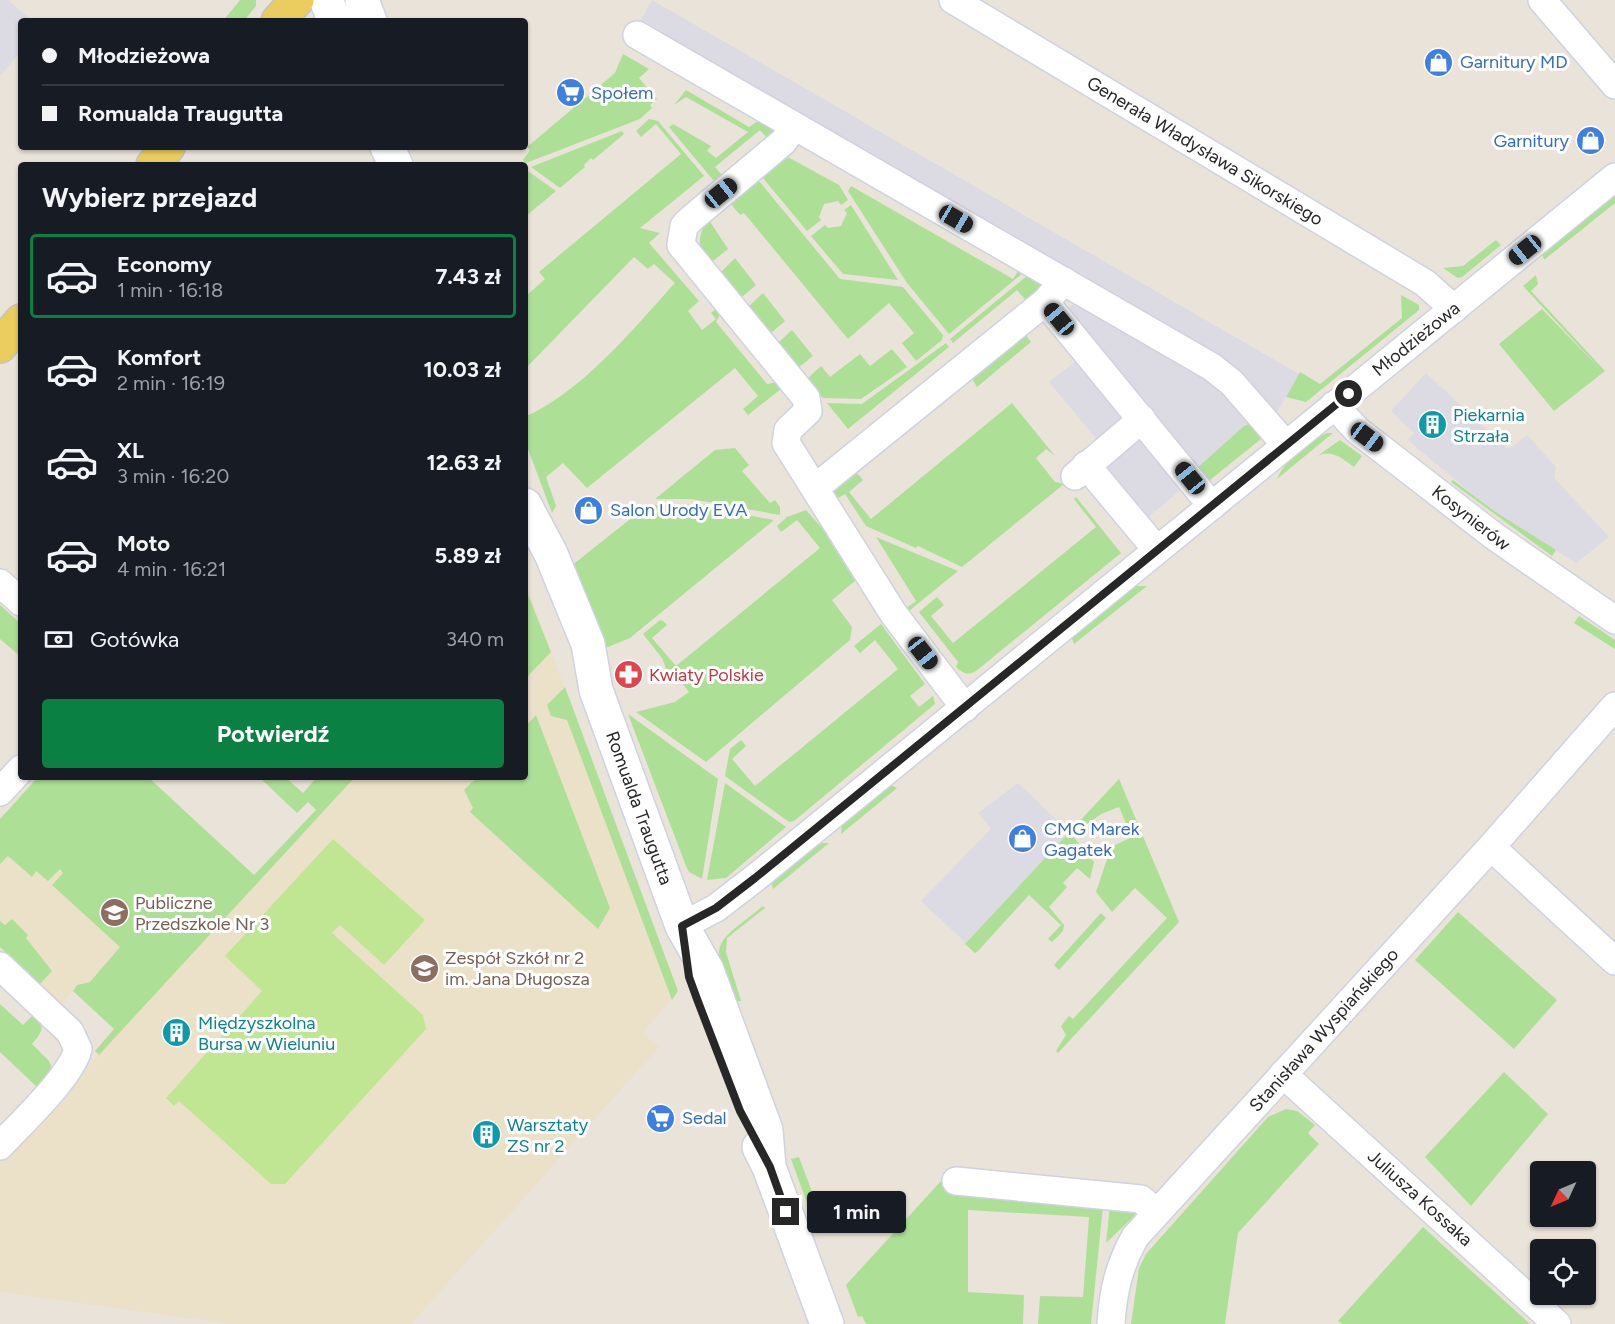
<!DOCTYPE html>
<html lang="pl">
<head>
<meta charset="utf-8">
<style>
	:root { --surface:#171b24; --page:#242831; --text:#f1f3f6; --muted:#9ea1a6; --line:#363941; --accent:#0b8043 }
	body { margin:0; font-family:Figtree,sans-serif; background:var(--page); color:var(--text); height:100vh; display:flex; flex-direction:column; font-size:22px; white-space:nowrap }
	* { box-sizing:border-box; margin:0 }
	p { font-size:20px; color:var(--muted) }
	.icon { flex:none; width:33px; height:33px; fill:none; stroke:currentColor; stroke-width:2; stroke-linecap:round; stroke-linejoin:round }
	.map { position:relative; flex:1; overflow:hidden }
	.sheet { position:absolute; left:18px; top:162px; width:510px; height:618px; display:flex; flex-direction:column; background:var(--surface); border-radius:6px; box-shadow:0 2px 4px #0004 }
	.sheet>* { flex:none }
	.top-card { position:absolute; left:18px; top:18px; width:510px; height:132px; border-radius:6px; box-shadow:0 2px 4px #0004; display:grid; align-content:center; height:132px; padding:0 24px; background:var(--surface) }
	.needle { width:39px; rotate:226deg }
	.tools { position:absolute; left:1530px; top:1161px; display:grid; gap:12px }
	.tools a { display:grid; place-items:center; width:66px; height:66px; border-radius:6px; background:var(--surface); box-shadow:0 2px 4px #0004; font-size:30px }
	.end { position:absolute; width:27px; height:27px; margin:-14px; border:8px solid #272727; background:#fff; box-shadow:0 0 0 3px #fff }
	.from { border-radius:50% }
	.bubble { position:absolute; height:42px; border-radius:6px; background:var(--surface); box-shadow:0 2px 4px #0004; font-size:20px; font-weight:700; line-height:42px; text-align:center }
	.car { position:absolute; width:18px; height:36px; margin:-18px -9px; border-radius:8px; box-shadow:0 0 4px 2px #0007; background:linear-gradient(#222 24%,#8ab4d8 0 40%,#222 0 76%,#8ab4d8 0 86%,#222 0) }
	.top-card b { display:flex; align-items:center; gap:21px; height:57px; font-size:22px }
	.top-card b+b { border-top:2px solid var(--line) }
	.top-card i { width:15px; height:15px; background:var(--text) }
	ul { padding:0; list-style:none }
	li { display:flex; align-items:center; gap:18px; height:84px; margin:0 12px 9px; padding:0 12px; border:3px solid transparent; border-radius:6px }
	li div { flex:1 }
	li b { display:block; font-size:22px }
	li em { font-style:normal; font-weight:700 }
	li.on { border-color:var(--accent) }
	li>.icon { width:54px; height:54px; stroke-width:1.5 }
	h2 { padding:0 24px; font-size:27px; line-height:72px }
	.pay { display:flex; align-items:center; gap:15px; height:66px; padding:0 24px; font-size:22px }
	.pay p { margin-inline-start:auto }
	.action { display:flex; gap:12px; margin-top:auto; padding:12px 24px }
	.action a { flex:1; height:69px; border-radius:6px; background:var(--accent); color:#fff; font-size:24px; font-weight:700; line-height:69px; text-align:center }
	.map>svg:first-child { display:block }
	.industrial { fill:#dcdae2 }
	.education { fill:#ebe1c9 }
	.green { fill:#aedf97 }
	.pitch { fill:#c1e693 }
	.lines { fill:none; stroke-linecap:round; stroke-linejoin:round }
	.minor-casing { stroke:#cfd2e0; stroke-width:30 }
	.tertiary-casing { stroke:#cfd2e0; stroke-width:36 }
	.primary-casing { stroke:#c3c3c3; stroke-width:36 }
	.minor { stroke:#fff; stroke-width:27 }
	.tertiary { stroke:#fff; stroke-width:33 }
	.primary { stroke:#eacd5e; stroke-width:33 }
	.route { stroke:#272727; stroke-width:8 }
	.labels { text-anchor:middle; stroke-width:6; stroke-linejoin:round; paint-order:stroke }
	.shop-label { font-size:18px; fill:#366cbe; stroke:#fff; text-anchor:start }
	.street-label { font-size:18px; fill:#272727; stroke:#fff }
	.culture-label { font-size:18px; fill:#0d838f; stroke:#fff; text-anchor:start }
	.health-label { font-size:18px; fill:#be3a42; stroke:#fff; text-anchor:start }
	.education-label { font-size:18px; fill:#785e54; stroke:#fff; text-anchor:start }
</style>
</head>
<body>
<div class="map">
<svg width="1615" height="1324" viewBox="0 0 1615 1324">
	<rect width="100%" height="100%" fill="#eae3d9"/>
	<!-- industrial -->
	<path class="industrial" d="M0,0H8L32,21H21V52L0,76Z
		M652,0L1299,374L1277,412L1247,425L1184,487L1142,522L1095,466L1109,454L1049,382L1090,350L1061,315L1090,289L637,27Z
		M1426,373L1506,448L1513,447L1527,435L1556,467L1554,478L1609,537L1576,563L1494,512L1408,440L1414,433L1391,411Z
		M1018,783L1070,833L966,943L921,901L991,829L978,813Z"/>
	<!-- education -->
	<path class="education" d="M528,590L678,991L643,1033L659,1047L411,1324H230L0,1292V1162L121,1031L75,989L61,1004L0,948V819L148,777L259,880L355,777H525V593Z"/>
	<!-- green -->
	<path class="green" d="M240,0H256V6L244,21H223Z
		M623,54L649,69L639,78L657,99L650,105L652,108L640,119L526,163L523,160L530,150L527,147L615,73Z
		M686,90L749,127L765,116L778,124L771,143L760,130L715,167L726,180L718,186L669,127L673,124L711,146L707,151L716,158L748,132L686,97L674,105Z
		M649,119L658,121L704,176L640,228L660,233L649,243L699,301L688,311L702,330L716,319L711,313L720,305L723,309L716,322L767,384L783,381L786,385L748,415L743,409L758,396L735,368L587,488L563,463L546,477L556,506L552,513L525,441V417C585,389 631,331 675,283L654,264L648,269L634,257L525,369V297L545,279L539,272L681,154L656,124L641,137L636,131Z
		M622,131L624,134L593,160L591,158L584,165L585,167L560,188L531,167Z
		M786,156L839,185L848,200L841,205L838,201L824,204L819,217L821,220L807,231L763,178Z
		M525,169L556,191L525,217Z
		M756,181H759L840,279L903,287L943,335L942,340L916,361L902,343L914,333L889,303L848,339L744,213L740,215L730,203Z
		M851,186L1013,279L1023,264L1029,268L949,334L907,283L848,191Z
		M1615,193V203L1544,260L1542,253Z
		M851,205L898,280L843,274L811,236L825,225L828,228L841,226L847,213L844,210Z
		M709,220L728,249L713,261C695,254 697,233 709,220Z
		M1496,240L1501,245L1462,277L1458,278L1443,268L1463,266Z
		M735,258L756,285L742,297L720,273Z
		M1033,271L1046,281L1029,304L1017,290L953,343L950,339Z
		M1536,275L1538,284L1531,291L1605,371L1554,411L1499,344L1542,309L1603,372L1523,286Z
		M763,293L785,321L771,333L748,307Z
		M1401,295L1419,305V310L1306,402L1286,397L1300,372L1320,384L1402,318Z
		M792,330L813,356L798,368L778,343Z
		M1024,333L1031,342L977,387L971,377Z
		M946,343L949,347L848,429L827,403L862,404Z
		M892,349L907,367L861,399L823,398L807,379L821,366L830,377L860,354L870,366Z
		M1012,403L1055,456L1046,449L1036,458L1055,482L1064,484L962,567L918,546L916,548L866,526L845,494L838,498L833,491L857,473L863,480L849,492L871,519Z
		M1251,423L1261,439L1210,480L1195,470L1244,426Z
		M1327,433H1333L1277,479C1285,460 1307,441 1327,433Z
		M1340,440L1362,456L1354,467C1342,458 1330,448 1316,457Z
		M735,448L749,465L742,471L770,503L775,500L780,507V515L691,499H655L715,450Z
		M1453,480L1494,511L1556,550L1552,556L1451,482Z
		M1076,497L1121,553L976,671C967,676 963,673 956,667L958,662L919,612L937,597L944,605L931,616L953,643L1096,527L1074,499Z
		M648,505H693L774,520L630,638L603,649L571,566Z
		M806,510L822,528L855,581L832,600L852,627L850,640L706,762L636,712L675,702L689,692L675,674L669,676L662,658L643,634L660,620L663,621L667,625L652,638L676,666L820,548L797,520L781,532L777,526L787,517Z
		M876,537L958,571L904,615L902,611L916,601Z
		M1135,586H1147L1074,644L1072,638Z
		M525,587L551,652L525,679Z
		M0,605L21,624V657L0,639Z
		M1579,616L1615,640V649L1574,623Z
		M881,624L925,684L910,696L919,707L933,696L935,704L794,821L789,822L725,776L730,749L741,740L746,746L732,759L755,786L898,669L875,640L860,653L854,646Z
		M565,687L678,991L672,1000L567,720L551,716L547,705Z
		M628,714L718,779L702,879L689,872L686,866Z
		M536,715L610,908L598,929L470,812L473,808L464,790L477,777H525V727Z
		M38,777H148L254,875L316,810L308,802L297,813L259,777H285L303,793L317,777H355L99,1055L95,1051L114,1029L73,991L77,985L90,982L120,947L52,885L63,873L60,869L48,881L36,871L32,877L8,856L0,864V819Z
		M1119,779L1179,922L1058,1053L1056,1051L1066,1035L1061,1026L1069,1016L1073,1019L1167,918L1135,888L1112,912L1096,892L1111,847L1132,837L1119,807L1101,814L1072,835L1094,862L1090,879L1077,868L1063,883L1067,887L1049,907L1064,925L1063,931L1052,942L1048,939L1061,925L1029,895L978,951L975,953L965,944Z
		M725,783L786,827L726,878L707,880Z
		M891,785L897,788L841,834L842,825Z
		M819,843H829L773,889L771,882Z
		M763,906L765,908L727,938L726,952L741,1001L734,1002C710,939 712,947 763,906Z
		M1458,912L1557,1000L1514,1049L1415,960Z
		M1101,913L1106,918L1059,970L1054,965Z
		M12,919L28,935L26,938L52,971L40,984L0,947V921L5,925Z
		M0,1004L23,1025L36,1012C45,1027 43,1031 32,1044L49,1061L53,1071L37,1087L0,1052Z
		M1504,1072L1548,1114L1471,1206L1425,1157Z
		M1286,1109L1297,1111L1315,1125L1308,1133L1319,1144L1238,1233L1225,1324H1131L1139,1268L1146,1254L1268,1117Z
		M799,1157L822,1219L814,1222L791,1159Z
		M951,1170L1103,1206L1091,1324H1038L1040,1296L1083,1297L1089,1217L968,1210V1292L1024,1295L1023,1324H866L862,1316L858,1317L846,1285Z
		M1110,1206L1134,1211L1136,1218L1135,1221L1132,1218L1106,1243Z
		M1423,1227L1530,1324H1342L1338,1321Z"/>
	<!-- pitch -->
	<path class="pitch" d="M333,839L425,920L384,965L340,925L332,933L423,1015L426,1029L285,1184H271L179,1101L174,1106L166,1098L262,991L225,956Z"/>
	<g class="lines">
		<defs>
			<path id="minor" d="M953,0L1425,283L1454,309
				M1542,0L1615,85
				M637,35L1212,367L1232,383L1286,445
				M795,126L783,142L691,219L684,226L681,245L806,398L808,411L788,430L786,443L893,613L965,708
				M1045,302L1212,506
				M1334,405L1357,430L1494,536L1615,620
				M1086,465L1157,550
				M1075,476L1142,419
				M815,488L1045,302L1064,281
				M0,583L21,602
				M0,792L21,769
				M1491,847L1615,961
				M682,926L716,908L755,878L1615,177
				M0,966L70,1032L78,1049C71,1077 21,1123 0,1146
				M1283,1074L1557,1324
				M956,1181L1141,1199L1157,1213
				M1111,1324C1113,1291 1119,1266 1135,1237L1491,847L1615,706"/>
			<path id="tertiary" d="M326,0L335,21
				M362,0L370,21
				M387,147L396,165
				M525,505L551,554L588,644L596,690L682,926L707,970L766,1130L769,1167
				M759,1147L769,1167L827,1324"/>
			<path id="primary" d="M278,21L297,0
				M153,165L168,147
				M0,346L21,321"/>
		</defs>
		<!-- minor casing -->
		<use href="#minor" class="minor-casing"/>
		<!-- tertiary casing -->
		<use href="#tertiary" class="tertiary-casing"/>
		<!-- primary casing -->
		<use href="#primary" class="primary-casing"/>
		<!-- minor -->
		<use href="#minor" class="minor"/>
		<!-- tertiary -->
		<use href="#tertiary" class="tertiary"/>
		<!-- primary -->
		<use href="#primary" class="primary"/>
	</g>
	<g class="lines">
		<!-- route -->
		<path class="route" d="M786,1212L770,1167L740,1111L697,999L689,977L682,926L716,908L755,878L1349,394"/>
	</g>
	<!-- icons -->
	<defs>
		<symbol id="shop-disc" viewBox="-11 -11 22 22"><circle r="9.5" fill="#3f7fe0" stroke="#fff"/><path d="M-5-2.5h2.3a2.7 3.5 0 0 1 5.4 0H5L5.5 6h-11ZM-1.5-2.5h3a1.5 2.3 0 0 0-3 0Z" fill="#fff"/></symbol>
		<symbol id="supermarket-disc" viewBox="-11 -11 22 22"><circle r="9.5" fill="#3f7fe0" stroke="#fff"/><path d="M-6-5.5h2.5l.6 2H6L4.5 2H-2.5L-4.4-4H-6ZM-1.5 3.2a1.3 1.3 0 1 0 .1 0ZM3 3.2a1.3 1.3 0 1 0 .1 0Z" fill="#fff"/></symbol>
		<symbol id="building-disc" viewBox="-11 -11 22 22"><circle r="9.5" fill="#0f9aa8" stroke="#fff"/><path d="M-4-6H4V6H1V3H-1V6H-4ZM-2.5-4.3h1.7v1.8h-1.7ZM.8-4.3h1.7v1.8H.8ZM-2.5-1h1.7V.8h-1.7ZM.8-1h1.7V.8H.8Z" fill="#fff"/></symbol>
		<symbol id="pharmacy-disc" viewBox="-11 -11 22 22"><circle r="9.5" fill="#e0444e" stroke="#fff"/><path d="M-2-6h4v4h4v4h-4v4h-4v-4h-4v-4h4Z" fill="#fff"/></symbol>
		<symbol id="school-disc" viewBox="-11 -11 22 22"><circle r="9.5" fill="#8d6e63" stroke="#fff"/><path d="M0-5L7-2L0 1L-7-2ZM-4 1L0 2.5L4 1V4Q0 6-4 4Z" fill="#fff"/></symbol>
	</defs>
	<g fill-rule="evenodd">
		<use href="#shop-disc" x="1422" y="46" width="33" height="33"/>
		<use href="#supermarket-disc" x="554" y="76" width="33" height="33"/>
		<use href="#shop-disc" x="1574" y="124" width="33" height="33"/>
		<use href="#building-disc" x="1416" y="408" width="33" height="33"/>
		<use href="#shop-disc" x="572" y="494" width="33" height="33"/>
		<use href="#pharmacy-disc" x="612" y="658" width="33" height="33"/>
		<use href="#shop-disc" x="1006" y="822" width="33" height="33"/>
		<use href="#school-disc" x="98" y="896" width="33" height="33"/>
		<use href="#school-disc" x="408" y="952" width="33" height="33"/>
		<use href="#building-disc" x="160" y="1016" width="33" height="33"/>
		<use href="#supermarket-disc" x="644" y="1102" width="33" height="33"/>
		<use href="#building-disc" x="470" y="1118" width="33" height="33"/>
	</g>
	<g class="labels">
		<!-- shop labels -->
		<g class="shop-label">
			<text x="1460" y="68">Garnitury MD</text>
			<text x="591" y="99">Społem</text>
			<text x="1569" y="147" text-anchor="end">Garnitury</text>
			<text x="610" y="516">Salon Urody EVA</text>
			<text x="1044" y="835">CMG Marek<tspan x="1044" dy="21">Gagatek</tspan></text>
			<text x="682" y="1124">Sedal</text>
		</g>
		<!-- street labels -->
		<g class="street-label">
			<text transform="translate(1205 151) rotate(31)" y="6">Generała Władysława Sikorskiego</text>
			<text transform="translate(1416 339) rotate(-39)" y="6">Młodzieżowa</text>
			<text transform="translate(1471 518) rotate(38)" y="6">Kosynierów</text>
			<text transform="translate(639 808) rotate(70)" y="6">Romualda Traugutta</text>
			<text transform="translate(1324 1030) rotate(-48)" y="6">Stanisława Wyspiańskiego</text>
			<text transform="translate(1420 1198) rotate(42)" y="6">Juliusza Kossaka</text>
		</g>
		<!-- culture labels -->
		<g class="culture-label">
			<text x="1453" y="421">Piekarnia<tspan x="1453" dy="21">Strzała</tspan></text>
			<text x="198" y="1029">Międzyszkolna<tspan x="198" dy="21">Bursa w Wieluniu</tspan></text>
			<text x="507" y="1131">Warsztaty<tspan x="507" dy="21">ZS nr 2</tspan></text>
		</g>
		<!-- health labels -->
		<g class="health-label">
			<text x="649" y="681">Kwiaty Polskie</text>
		</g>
		<!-- education labels -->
		<g class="education-label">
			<text x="135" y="909">Publiczne<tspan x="135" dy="21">Przedszkole Nr 3</tspan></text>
			<text x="445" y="964">Zespół Szkół nr 2<tspan x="445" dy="21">im. Jana Długosza</tspan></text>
		</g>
	</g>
</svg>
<div class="tools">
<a><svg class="needle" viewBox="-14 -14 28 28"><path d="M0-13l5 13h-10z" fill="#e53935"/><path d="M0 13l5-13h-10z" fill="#9ea1a6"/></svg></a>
<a><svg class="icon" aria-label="locate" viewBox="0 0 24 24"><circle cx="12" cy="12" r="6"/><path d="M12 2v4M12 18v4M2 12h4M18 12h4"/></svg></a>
</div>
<i class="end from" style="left:1349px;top:394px"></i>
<i class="end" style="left:786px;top:1212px"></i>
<div class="bubble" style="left:807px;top:1191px;width:99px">1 min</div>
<i class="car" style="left:721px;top:193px;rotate:51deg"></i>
<i class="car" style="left:956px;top:219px;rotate:120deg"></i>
<i class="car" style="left:1525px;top:250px;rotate:231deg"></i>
<i class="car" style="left:1059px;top:319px;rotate:320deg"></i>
<i class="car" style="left:1367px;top:437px;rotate:127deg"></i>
<i class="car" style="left:1190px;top:478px;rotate:321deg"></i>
<i class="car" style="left:923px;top:653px;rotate:142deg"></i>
<div class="top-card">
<b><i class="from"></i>Młodzieżowa</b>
<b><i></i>Romualda Traugutta</b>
</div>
<section class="sheet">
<h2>Wybierz przejazd</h2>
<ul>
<li class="on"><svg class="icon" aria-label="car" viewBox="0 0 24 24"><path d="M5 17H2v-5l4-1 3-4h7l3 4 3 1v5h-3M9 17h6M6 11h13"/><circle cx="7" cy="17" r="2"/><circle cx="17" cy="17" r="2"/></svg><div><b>Economy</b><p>1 min · 16:18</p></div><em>7.43 zł</em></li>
<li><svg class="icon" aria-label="car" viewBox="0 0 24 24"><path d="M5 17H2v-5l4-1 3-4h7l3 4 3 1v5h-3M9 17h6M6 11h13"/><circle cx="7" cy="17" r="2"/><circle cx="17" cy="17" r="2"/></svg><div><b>Komfort</b><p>2 min · 16:19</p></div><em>10.03 zł</em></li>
<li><svg class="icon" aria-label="car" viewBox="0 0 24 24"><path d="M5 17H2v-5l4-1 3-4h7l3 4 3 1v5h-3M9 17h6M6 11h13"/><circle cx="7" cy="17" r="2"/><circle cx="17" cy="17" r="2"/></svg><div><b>XL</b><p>3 min · 16:20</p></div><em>12.63 zł</em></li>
<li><svg class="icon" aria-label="car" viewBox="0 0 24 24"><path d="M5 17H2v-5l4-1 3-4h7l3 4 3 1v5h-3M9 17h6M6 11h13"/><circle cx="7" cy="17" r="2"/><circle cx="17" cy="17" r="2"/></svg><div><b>Moto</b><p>4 min · 16:21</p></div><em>5.89 zł</em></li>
</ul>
<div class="pay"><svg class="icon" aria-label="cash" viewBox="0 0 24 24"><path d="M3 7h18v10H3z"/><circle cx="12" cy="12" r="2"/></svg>Gotówka<p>340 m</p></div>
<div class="action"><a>Potwierdź</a></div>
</section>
</div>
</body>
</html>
